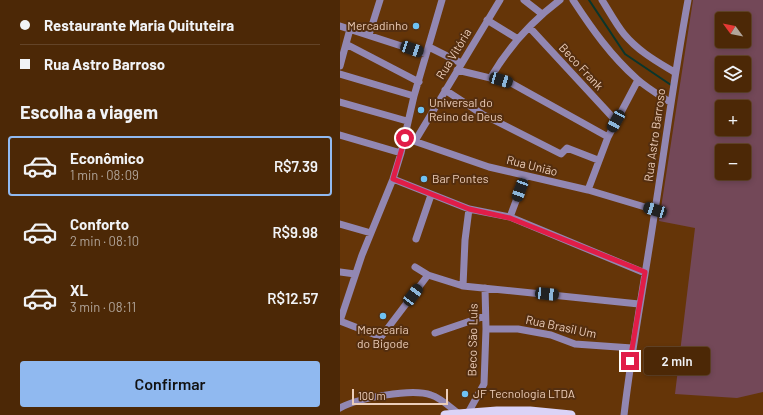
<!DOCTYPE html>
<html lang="pt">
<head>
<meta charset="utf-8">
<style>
	:root { --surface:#4c2806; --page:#533010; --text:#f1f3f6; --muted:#b2a69b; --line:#634428; --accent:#90b9f0 }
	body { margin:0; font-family:Barlow,sans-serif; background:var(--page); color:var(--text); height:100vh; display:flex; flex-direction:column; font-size:15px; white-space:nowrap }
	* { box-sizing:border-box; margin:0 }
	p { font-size:13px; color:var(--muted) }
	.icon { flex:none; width:22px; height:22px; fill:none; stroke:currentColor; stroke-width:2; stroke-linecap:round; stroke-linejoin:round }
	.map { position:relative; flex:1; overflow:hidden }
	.panel { display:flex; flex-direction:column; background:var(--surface); width:340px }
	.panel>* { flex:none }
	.top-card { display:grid; align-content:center; height:88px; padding:0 20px; background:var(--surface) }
	.needle { width:26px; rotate:302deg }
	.controls { position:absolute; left:375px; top:12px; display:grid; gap:8px }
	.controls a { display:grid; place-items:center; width:36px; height:36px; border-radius:4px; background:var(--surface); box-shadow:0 2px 6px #0003,0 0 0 1px var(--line); font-size:20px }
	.scale { position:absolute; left:12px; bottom:10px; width:96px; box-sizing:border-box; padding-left:4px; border:2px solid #eccdb9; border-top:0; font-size:11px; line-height:14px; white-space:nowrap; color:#eccdb9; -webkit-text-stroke:3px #542e0f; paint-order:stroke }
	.end { position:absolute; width:18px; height:18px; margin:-9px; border:5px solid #e11d48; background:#fff; box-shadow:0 0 0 2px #fff }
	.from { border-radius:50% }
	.bubble { position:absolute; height:28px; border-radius:4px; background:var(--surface); box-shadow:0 2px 6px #0003,0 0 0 1px var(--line); font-size:13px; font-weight:600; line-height:28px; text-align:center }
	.car { position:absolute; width:12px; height:24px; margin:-12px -6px; border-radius:5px; box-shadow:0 0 3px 1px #0007; background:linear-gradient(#222 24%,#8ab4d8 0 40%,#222 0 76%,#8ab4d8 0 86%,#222 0) }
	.top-card b { display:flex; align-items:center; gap:14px; height:38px; font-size:15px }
	.top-card b+b { border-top:1px solid var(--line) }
	.top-card i { width:10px; height:10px; background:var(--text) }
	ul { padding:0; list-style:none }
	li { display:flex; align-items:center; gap:12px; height:60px; margin:0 8px 6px; padding:0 12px; border:2px solid transparent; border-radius:4px }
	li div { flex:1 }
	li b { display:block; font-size:15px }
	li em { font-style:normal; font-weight:600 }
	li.on { border-color:var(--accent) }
	li>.icon { width:36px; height:36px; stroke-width:1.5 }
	h2 { padding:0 20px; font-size:18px; line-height:48px }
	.primary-button { display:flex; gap:8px; margin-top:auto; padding:8px 20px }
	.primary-button a { flex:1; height:46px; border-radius:4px; background:var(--accent); color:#111; font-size:16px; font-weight:600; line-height:46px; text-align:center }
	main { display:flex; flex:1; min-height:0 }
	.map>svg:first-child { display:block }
	.green { fill:#734858; fill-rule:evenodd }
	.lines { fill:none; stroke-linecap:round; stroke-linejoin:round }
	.stream { stroke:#09362d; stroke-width:2 }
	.minor { stroke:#9287b2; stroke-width:7 }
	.major { stroke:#dbd3f6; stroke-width:9 }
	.route { stroke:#e11d48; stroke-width:5 }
	.poi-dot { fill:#6ec2f3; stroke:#542e0f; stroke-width:1.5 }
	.labels { text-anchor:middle; stroke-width:4; stroke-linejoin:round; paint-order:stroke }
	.poi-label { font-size:12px; fill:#eccdb9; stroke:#542e0f; text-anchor:start }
	.street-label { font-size:12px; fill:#eccdb9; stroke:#542e0f }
</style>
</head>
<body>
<main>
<section class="panel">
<div class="top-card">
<b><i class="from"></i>Restaurante Maria Quituteira</b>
<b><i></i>Rua Astro Barroso</b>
</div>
<h2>Escolha a viagem</h2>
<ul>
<li class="on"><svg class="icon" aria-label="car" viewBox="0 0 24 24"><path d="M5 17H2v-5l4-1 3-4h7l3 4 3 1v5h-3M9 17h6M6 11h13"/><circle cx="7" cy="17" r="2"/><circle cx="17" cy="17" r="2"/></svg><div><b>Econômico</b><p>1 min · 08:09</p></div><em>R$7.39</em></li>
<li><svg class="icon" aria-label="car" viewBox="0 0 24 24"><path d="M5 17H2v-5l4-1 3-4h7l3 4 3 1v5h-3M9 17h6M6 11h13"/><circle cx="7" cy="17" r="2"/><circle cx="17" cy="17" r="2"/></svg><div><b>Conforto</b><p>2 min · 08:10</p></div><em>R$9.98</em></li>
<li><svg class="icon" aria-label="car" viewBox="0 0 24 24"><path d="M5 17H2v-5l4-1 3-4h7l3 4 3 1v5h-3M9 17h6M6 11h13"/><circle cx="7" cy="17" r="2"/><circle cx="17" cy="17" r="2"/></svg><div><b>XL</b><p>3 min · 08:11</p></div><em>R$12.57</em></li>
</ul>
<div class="primary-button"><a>Confirmar</a></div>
</section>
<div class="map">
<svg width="423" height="415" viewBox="0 0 423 415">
	<rect width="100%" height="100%" fill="#653508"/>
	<!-- green -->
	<path class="green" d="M353,0H423V392L397,398L335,394L355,228L319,221ZM382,19H404V41H382ZM382,63H404V85H382ZM382,107H404V129H382ZM382,151H404V173H382Z"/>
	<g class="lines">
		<!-- stream -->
		<path class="stream" d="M249,0L285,54L331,85"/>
		<!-- minor -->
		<path class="minor" d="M184,0L202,14
			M233,0C252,29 271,56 297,79C307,88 319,95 330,102
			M262,0C269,11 276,24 284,34C298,51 316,61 334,72
			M147,20L178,39
			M0,26L86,54
			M190,28L276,121
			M29,35L40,0
			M6,44L79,82
			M89,47L121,63
			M0,66L10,29
			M117,70L171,83L268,137
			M0,74L74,96
			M151,77C168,48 192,21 220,0
			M105,90L142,114L221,154L227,148L258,160
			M0,102L67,121
			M0,135L61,153
			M65,138L149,167L248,190L315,210
			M75,141L160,0
			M53,179L129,209L170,217L305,273
			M248,190L268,137L298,80
			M170,217L185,177
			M0,224L31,233
			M76,239L91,195
			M75,267L88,275L123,286L299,304
			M0,272L15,274
			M88,275L41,337L0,321L22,255L53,179L61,153L74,96L102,0
			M123,286L125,240L129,209
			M146,329H178L211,335L235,344L292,348
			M95,333L145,316
			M0,408C18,398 72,388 91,395C101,398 111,408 119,414
			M128,413L144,384L146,329L145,288
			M284,415C292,346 305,279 315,210C326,140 335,70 348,0"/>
		<!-- major -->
		<path class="major" d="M105,415L157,411H190L231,415"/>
	</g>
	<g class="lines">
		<!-- route -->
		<path class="route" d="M65,138L53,179L129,209L170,218L305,272L290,361"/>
	</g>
	<!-- markers -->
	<g class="poi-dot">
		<circle cx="76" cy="26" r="4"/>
		<circle cx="81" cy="110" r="4"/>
		<circle cx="84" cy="179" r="4"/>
		<circle cx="43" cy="316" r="4"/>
		<circle cx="125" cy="394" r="4"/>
	</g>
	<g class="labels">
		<!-- poi labels -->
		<g class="poi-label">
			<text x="68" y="30" text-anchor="end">Mercadinho</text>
			<text x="89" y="107">Universal do<tspan x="89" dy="14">Reino de Deus</tspan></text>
			<text x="92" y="183">Bar Pontes</text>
			<text x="43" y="334" text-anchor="middle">Mercearia<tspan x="43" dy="14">do Bigode</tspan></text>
			<text x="133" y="398">JF Tecnologia LTDA</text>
		</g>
		<!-- street labels -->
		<g class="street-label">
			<text transform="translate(114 54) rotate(-59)" y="4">Rua Vitória</text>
			<text transform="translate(241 67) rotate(47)" y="4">Beco Frank</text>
			<text transform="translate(315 135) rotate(-82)" y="4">Rua Astro Barroso</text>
			<text transform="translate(192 166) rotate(14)" y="4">Rua União</text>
			<text transform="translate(221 327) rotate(12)" y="4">Rua Brasil Um</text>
			<text transform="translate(133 340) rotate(-89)" y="4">Beco São Luis</text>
		</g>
	</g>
</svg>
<div class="controls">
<a><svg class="needle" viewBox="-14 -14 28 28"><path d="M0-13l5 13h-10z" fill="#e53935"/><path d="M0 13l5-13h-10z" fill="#b2a69b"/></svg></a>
<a><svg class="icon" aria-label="layers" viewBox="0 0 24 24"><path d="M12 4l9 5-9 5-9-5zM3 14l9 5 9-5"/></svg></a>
<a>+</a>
<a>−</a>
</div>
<div class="scale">100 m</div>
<i class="end from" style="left:65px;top:138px"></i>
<i class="end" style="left:290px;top:361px"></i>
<div class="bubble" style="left:304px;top:347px;width:66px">2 min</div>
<i class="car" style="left:72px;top:49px;rotate:109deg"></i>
<i class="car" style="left:161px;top:80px;rotate:106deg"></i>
<i class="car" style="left:276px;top:121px;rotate:209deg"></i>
<i class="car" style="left:180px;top:190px;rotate:200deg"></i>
<i class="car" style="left:315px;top:210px;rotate:287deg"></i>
<i class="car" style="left:207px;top:294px;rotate:96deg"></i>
<i class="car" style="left:73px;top:295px;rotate:37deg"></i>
</div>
</main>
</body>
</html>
